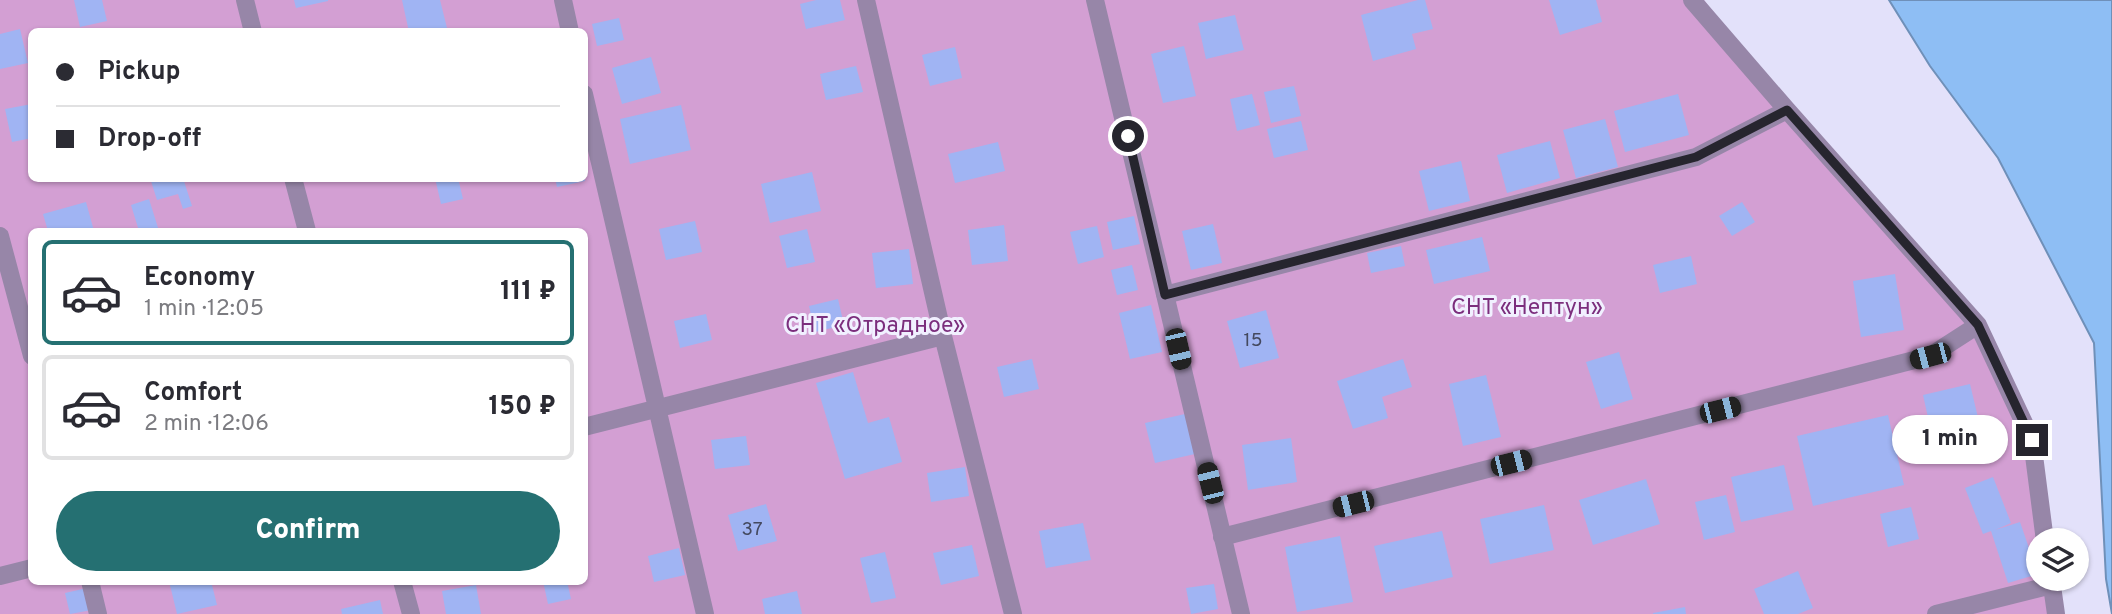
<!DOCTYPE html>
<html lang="en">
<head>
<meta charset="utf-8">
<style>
	:root { --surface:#fff; --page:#f7f7f7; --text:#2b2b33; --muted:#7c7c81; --line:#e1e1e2; --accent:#257072 }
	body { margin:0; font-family:Overpass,sans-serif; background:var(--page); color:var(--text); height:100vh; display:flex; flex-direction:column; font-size:26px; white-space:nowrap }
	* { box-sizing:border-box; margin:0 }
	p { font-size:23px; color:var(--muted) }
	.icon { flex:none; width:38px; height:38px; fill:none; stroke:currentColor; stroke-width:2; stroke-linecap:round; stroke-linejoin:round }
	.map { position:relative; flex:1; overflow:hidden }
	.drawer { position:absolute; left:28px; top:228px; width:560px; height:357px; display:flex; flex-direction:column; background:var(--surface); border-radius:10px; box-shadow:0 2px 5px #0004 }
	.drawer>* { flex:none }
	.guide { position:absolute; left:28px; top:28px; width:560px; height:154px; border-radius:10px; box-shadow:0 2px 5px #0004; display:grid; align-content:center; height:154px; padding:0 28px; background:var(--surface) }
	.buttons { position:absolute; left:2026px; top:528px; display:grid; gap:14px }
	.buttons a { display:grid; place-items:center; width:63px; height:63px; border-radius:50%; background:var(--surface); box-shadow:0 2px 5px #0004; font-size:35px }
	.end { position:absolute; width:32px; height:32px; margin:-16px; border:9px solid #26252e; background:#fff; box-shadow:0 0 0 4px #fff }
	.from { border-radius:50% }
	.bubble { position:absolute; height:49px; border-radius:24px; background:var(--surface); box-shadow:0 2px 5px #0004; font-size:23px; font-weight:800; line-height:49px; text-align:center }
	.car { position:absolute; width:21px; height:42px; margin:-21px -10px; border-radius:9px; box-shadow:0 0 5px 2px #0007; background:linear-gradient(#222 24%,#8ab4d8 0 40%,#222 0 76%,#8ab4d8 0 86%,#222 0) }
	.guide b { display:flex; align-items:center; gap:24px; height:66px; font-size:26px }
	.guide b+b { border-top:2px solid var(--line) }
	.guide i { width:18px; height:18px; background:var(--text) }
	ul { padding:12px 0 0; list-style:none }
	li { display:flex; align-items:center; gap:21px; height:105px; margin:0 14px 10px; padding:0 14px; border:4px solid var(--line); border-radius:10px }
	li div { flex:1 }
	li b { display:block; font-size:26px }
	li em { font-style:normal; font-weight:800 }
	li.current { border-color:var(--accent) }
	li>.icon { width:63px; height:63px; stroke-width:1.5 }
	.cta { display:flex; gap:14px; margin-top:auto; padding:14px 28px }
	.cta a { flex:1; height:80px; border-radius:42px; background:var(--accent); color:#fff; font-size:28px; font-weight:800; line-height:80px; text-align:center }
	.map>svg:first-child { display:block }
	.green { fill:#d39fd3; fill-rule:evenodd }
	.water { fill:#8ebef4; stroke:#6f90b9; stroke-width:2 }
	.building { fill:#a0b4f3 }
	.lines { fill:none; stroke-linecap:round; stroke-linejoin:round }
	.minor { stroke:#9786a8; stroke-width:18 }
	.route { stroke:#26252e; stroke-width:9 }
	.labels { text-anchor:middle; stroke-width:6; stroke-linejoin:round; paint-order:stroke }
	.number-label { font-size:19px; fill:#44495f }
	.park-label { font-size:23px; fill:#7b2e7d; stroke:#f1f0ff }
</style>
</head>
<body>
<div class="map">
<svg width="2112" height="614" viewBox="0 0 2112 614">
	<rect width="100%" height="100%" fill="#e3e1fa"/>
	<!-- green -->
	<path class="green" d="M0,0H1704L1787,110L1978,325L2032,440L2039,541V579H2051L2056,614H0ZM32,32H584V178H32ZM32,231H584V581H32Z"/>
	<!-- water -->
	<path class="water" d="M1889,0H2112V614L2106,579L2094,343L1998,158L1930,66Z"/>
	<!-- building -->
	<path class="building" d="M74,0H102L107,21L80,27Z
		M294,0H328V1L296,8Z
		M402,0H440L448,32H409Z
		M816,0H840L845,20L806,29L800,4Z
		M1418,0H1425L1433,29L1412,34L1416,49L1373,61L1361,15Z
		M1549,0H1596L1602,22L1560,35Z
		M1235,15L1244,50L1206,59L1198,23Z
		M619,18L624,40L597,46L592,24Z
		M20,29L28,63L0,69V34Z
		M1184,46L1196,96L1163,103L1151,54Z
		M955,47L962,78L930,86L922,55Z
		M651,57L661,93L622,104L612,68Z
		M856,66L863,92L826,100L820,74Z
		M1294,86L1301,116L1271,123L1264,92Z
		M1252,94L1260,125L1237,131L1230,99Z
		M1678,94L1689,135L1625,152L1614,111Z
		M32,104V138L12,142L5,109Z
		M681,105L691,150L630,164L620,119Z
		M1605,119L1618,167L1576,178L1563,130Z
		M1301,121L1308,150L1274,158L1267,129Z
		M1550,141L1560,178L1507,193L1497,155Z
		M998,142L1005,171L955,183L948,154Z
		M1461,161L1470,201L1429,211L1419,171Z
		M812,172L821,211L770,223L761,184Z
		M150,178H183L192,206L183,209L178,194L157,200Z
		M435,178H458L463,199L441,204Z
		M555,178H584L585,181L557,187Z
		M149,199L159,231H139L131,205Z
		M86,202L94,231H48L43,214Z
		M1742,202L1755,222L1732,236L1719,216Z
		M1134,216L1140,244L1113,250L1107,222Z
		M695,221L702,252L666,260L659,229Z
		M1213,224L1222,263L1191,270L1182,231Z
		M1004,225L1008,261L972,265L968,230Z
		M1097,226L1104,257L1078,264L1070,232Z
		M807,229L815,262L787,268L779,236Z
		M1482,237L1490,271L1434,284L1426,250Z
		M1401,246L1405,266L1371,273L1367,253Z
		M909,249L913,284L876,288L872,253Z
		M1691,256L1697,284L1660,293L1653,265Z
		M1132,265L1138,290L1117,295L1111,270Z
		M1895,274L1904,330L1861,337L1853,281Z
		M838,299L844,325L815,332L809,306Z
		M1151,305L1162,352L1130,359L1119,313Z
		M1266,310L1279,358L1240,368L1227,321Z
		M706,314L712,340L680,348L674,321Z
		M1619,352L1633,399L1601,409L1586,362Z
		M1032,359L1039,389L1004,397L997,367Z
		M1403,359L1412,387L1382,397L1388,418L1353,429L1337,381Z
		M853,372L868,423L889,417L902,462L845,479L816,383Z
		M1486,375L1501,437L1463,446L1449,384Z
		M1970,384L1985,447L1937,458L1923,395Z
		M1185,414L1195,454L1155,463L1145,423Z
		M1888,415L1904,485L1813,506L1797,436Z
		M746,436L750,465L715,469L711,440Z
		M1291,438L1297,482L1248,490L1242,445Z
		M1784,465L1794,510L1741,522L1731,477Z
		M965,467L969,496L931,502L927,473Z
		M1993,477L2011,523L1995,530L2020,522L2038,574L2008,583L1991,531L1983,534L1965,488Z
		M1646,479L1660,524L1593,545L1579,500Z
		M1726,495L1735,532L1704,540L1695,502Z
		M766,504L777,541L738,551L728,515Z
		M1544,505L1554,550L1490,564L1480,519Z
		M1911,507L1919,539L1888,547L1880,514Z
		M1083,523L1091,560L1046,568L1039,531Z
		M1442,531L1453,577L1385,593L1374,546Z
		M1340,536L1353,602L1297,612L1285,547Z
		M972,545L979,576L941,585L933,553Z
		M679,548L685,575L654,582L648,556Z
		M885,552L896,598L871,603L860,558Z
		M1798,571L1813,608L1798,614H1764L1754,589Z
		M169,581H211L217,605L177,614Z
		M543,581H567L571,599L548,604Z
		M1214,584L1218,609L1191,614L1186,588Z
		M476,585L481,614H446L442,591Z
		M87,588L92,610L70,614L65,593Z
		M797,591L802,614H765L762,599Z
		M380,600L383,614H342L341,609Z
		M1685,607L1686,614H1653V613Z"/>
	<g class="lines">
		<!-- minor -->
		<path class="minor" d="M245,0L253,32
			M563,0L570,32
			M866,0L943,336L1013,614
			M1095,0L1241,614
			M1692,0L1787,110L1978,325L2032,440L2045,541
			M584,94L705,614
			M293,178L307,231
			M0,236L32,356
			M1165,295L1696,157L1787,110
			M584,427L943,336
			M1222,537L1930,356L1978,325
			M0,576L32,568
			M2051,579L2056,614
			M90,581L98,614
			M402,581L411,614
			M1936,614L2052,585"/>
	</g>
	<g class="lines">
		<!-- route -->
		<path class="route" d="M1128,136L1165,295L1696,157L1787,110L1978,325L2032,440"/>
	</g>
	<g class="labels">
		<!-- number labels -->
		<g class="number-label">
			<text x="1253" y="346">15</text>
			<text x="752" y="535">37</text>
		</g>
		<!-- park labels -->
		<g class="park-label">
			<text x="1527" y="314">СНТ «Нептун»</text>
			<text x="875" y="332">СНТ «Отрадное»</text>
		</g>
	</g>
</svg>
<div class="buttons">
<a><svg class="icon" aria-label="layers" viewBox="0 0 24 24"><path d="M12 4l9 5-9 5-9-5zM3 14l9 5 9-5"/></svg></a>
</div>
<i class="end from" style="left:1128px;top:136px"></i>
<i class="end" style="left:2032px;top:440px"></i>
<div class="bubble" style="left:1892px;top:415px;width:116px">1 min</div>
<i class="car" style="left:1178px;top:349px;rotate:167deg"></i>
<i class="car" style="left:1930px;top:356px;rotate:255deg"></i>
<i class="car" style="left:1720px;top:410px;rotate:76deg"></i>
<i class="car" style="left:1511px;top:463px;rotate:76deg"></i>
<i class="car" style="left:1210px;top:483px;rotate:346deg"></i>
<i class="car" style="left:1353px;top:504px;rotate:256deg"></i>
<div class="guide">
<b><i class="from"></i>Pickup</b>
<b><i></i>Drop-off</b>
</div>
<section class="drawer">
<ul>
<li class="current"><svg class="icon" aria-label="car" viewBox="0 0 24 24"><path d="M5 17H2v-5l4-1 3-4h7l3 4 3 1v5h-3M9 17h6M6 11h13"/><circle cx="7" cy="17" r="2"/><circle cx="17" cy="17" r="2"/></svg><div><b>Economy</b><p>1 min · 12:05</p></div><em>111 ₽</em></li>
<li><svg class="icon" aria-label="car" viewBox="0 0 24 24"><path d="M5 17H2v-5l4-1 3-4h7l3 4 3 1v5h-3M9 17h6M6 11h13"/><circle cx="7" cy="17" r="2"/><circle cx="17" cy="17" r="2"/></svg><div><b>Comfort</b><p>2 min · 12:06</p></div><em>150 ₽</em></li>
</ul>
<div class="cta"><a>Confirm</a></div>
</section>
</div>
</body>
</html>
